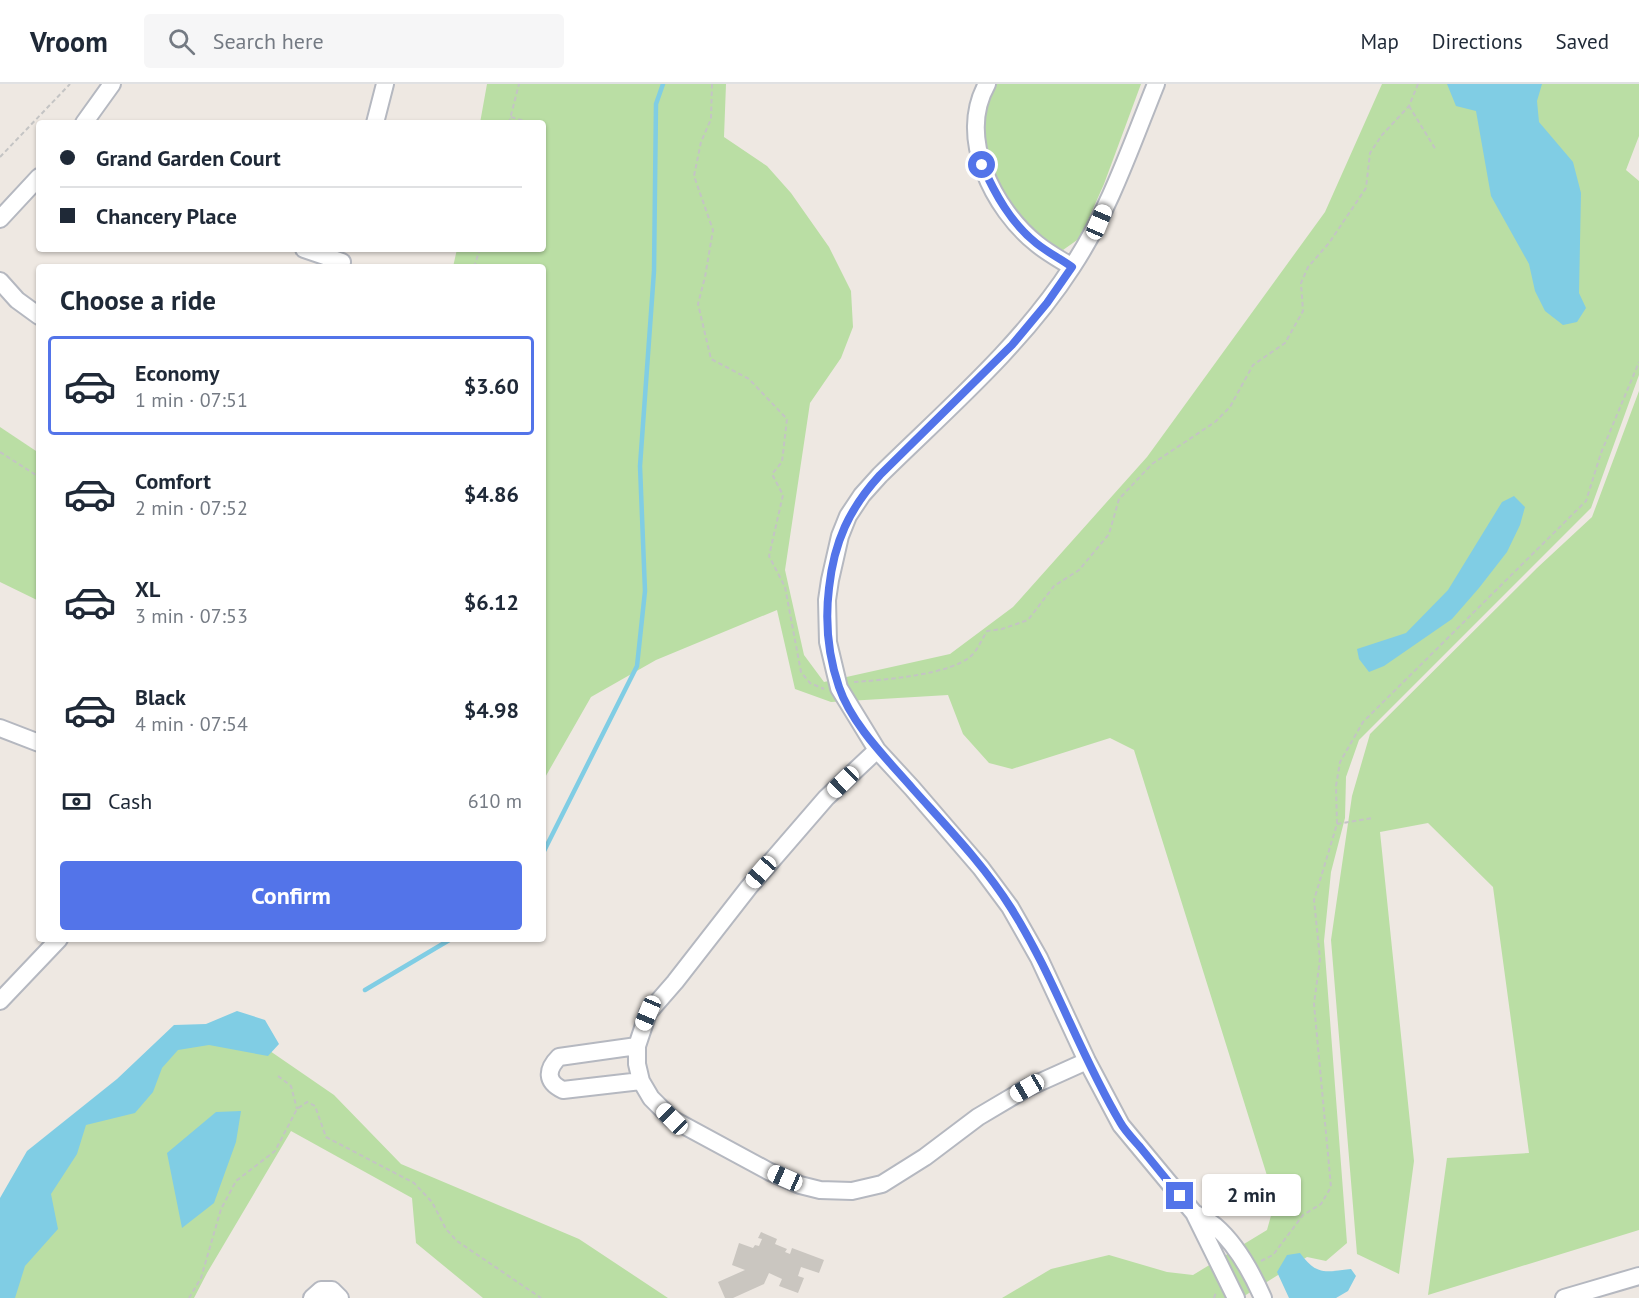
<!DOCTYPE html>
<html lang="en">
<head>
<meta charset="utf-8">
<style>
	:root { --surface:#fff; --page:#f6f6f7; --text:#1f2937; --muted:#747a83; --line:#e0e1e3; --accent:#5374e9 }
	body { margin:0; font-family:"PT Sans",sans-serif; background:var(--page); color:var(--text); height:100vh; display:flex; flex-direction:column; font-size:22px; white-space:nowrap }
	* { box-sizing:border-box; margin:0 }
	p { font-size:20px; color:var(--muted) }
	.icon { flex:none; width:33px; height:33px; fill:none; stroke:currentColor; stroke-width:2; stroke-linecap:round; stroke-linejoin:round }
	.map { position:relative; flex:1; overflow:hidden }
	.side { position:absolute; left:36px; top:180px; width:510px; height:678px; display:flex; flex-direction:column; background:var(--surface); border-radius:6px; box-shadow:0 2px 4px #0004 }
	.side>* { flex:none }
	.guide { position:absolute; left:36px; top:36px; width:510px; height:132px; border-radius:6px; box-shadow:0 2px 4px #0004; display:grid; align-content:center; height:132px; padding:0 24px; background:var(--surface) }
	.end { position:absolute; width:27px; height:27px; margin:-14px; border:8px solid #5374e9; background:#fff; box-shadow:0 0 0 3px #fff }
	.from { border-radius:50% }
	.bubble { position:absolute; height:42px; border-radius:6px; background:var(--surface); box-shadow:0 2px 4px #0004; font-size:20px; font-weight:800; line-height:42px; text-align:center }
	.car { position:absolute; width:18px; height:36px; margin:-18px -9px; border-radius:8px; box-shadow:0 0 4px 2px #0007; background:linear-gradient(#fff 24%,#345 0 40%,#fff 0 76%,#345 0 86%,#fff 0) }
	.guide b { display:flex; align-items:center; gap:21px; height:57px; font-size:22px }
	.guide b+b { border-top:2px solid var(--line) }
	.guide i { width:15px; height:15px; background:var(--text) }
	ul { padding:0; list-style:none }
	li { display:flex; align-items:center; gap:18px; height:99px; margin:0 12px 9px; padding:0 12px; border:3px solid transparent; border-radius:6px }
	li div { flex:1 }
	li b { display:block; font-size:22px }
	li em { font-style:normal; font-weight:800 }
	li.on { border-color:var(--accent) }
	li>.icon { width:54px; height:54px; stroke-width:1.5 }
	h2 { padding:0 24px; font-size:27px; line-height:72px }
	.pay { display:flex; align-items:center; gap:15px; height:66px; padding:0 24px; font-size:22px }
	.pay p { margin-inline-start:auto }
	.button { display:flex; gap:12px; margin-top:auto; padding:12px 24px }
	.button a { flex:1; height:69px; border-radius:6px; background:var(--accent); color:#fff; font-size:24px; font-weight:800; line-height:69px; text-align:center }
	header { display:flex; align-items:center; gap:36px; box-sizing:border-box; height:84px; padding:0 30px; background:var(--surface); border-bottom:2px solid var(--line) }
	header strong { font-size:28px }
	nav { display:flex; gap:33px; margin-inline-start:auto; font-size:21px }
	.search { width:420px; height:54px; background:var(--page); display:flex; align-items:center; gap:15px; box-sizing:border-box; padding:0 21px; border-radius:6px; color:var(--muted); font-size:22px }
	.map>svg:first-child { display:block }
	.green { fill:#badea4 }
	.water { fill:#80cde4 }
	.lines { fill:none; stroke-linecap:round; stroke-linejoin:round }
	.stream { stroke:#80cde4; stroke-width:4.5 }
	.building { fill:#cac6c0 }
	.minor-casing { stroke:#b5b8c0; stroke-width:20 }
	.path { stroke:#c4c4c4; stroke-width:2; stroke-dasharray:4.5 3; stroke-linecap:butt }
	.minor { stroke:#fff; stroke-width:16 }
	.route { stroke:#5374e9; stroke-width:8 }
</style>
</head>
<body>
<header>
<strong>Vroom</strong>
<div class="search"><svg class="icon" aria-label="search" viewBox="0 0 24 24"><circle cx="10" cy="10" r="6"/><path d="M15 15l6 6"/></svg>Search here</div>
<nav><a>Map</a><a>Directions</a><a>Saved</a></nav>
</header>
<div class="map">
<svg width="1639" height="1214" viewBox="0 0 1639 1214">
	<rect width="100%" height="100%" fill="#eee8e2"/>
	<!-- green -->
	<path class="green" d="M487,0H726L724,53L767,82L791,109L829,163L851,207L853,243L841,274L810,319L785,486L804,571L824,598L950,570L1013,523L1147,373L1325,128L1382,0H1639V52L1626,86L1639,97V291L1591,424L1359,656L1346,693L1345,734L1331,788L1324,857L1347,1159L1326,1177L1307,1173L1241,1214H1002L1051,1185L1109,1171L1167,1188L1193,1191L1267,1146L1275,1117L1134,666L1110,654L1012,685L989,679L963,650L948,611L831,618L795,605L777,526L656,576L591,613L543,697V183H453L457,165H543V39H480Z
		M996,0H1141L1104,100L1080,154L1063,166C1029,152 988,98 983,62C982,54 983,29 985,20C987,14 993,6 996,0Z
		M1639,307V1146L1428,1211L1447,1074L1529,1069L1493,803L1428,739L1380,748L1414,1077L1399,1190L1357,1170L1331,856L1352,712L1370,650L1537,484L1592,433Z
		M0,343L39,369V517L0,498Z
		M167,954L254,956L334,1011L401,1080L579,1155L668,1214H483L416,1159L412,1114L291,1047L207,1189L194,1214H0L73,1050Z"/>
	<!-- water -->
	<path class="water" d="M1447,0H1542L1537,17L1539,38L1573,78L1581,109L1579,209L1586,224L1577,238L1563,241L1545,227L1535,207L1529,180L1491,112L1476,27L1456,22Z
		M1514,412L1525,423L1520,441L1507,468L1479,504L1452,535L1384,582L1369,588L1359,575L1357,565L1406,549L1448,506L1502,418Z
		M237,927L265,936L279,960L268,972L209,961L178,966L162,984L153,1008L135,1029L86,1041L77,1070L51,1110L58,1145L25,1182L15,1214H0V1114L27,1067L117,995L174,941L206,940Z
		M241,1027L236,1058L214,1119L182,1144L167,1069L216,1028Z
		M1300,1169C1317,1192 1325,1188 1351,1185L1356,1192L1348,1207L1336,1214H1289L1277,1188L1287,1171Z"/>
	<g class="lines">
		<!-- stream -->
		<path class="stream" d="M543,769L637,582L645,507L640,382L654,187L656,20L663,0
			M365,906L451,855"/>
	</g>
	<!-- building -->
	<path class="building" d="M761,1148L777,1155L775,1160L787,1165L785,1168L790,1170L792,1164L824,1176L819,1189L801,1183L798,1192L804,1194L798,1209L779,1202L782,1195L769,1189L764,1200L733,1214H725L718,1198L745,1186L732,1181L739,1159L753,1164L755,1161L759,1162L762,1155L758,1154Z"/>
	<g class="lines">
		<defs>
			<path id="minor" d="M987,0C957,53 993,125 1037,160C1048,169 1061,176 1072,183
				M1156,0C1131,62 1109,127 1072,183C1021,262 947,325 880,391L862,411L848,432L840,452L830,496L827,516L828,558L839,604L877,666L912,704L981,784L1010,823L1039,874L1087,977L1121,1041L1194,1129L1236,1214
				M84,39L112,0
				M375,39L385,0
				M0,135L39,93
				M304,165L342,178
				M0,197L17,216L39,232
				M0,644L39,659
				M877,666L826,714L794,751L749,803L675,898L648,929L637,962V980L641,997L651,1014L672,1035L770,1088L800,1101L820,1106L852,1107L882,1100L925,1073L978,1033L1027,1004L1087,977
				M0,917L59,855
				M637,962L559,973C546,986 546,998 563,1006L641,997
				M1194,1129C1201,1133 1209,1137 1215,1142C1236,1160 1252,1189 1263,1214
				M312,1214L321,1206H332L340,1214
				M1564,1214L1639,1192"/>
		</defs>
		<!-- minor casing -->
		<use href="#minor" class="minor-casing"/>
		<!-- path -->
		<path class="path" d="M712,0L711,35L701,58L694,92L713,146L705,193L698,220L711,275L749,295L787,335L782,378L772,390L783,411L769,472L785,503L801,588L810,599L824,605
			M1409,22L1436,66
			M511,33L528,38
			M509,39L519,0
			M0,73L70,0
			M474,183L480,165
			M0,368L39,393
			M854,598C882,596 952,591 972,571C978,565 982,555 987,547L1002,545L1028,536L1054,502L1079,486L1109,450L1119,415L1152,380L1215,338L1230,323L1253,281L1285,259L1303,227L1301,199L1308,183L1329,159L1366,104L1370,69L1382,51L1409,22L1418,0
			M1337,740L1372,734
			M278,992L291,1002L297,1025
			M1261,1177L1273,1171L1303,1131L1321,1120L1331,1103L1314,920L1320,875L1314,816L1337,740L1336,702L1340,678L1363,638L1586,417L1601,369L1639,278
			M189,1214L201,1194L221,1125L236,1097L275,1067L297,1025L307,1018L315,1022L326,1053L414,1099L432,1118L446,1145L457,1157L541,1214
			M1214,1214L1216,1208"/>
		<!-- minor -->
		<use href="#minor" class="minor"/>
	</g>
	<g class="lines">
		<!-- route -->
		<path class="route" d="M982,81C995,110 1011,139 1036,159C1047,168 1061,175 1072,183L1047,219L1012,261L880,391C849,425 834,458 829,504C825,537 828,571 839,603C852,641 887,675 913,705C947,743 984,781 1011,824C1054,892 1079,969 1120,1038C1125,1047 1133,1055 1140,1063C1153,1079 1167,1096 1180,1112"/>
	</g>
</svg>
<i class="end from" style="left:982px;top:81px"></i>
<i class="end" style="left:1180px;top:1112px"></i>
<div class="bubble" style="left:1202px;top:1090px;width:99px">2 min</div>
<i class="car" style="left:1099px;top:138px;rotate:23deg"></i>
<i class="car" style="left:843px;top:698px;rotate:226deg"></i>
<i class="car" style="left:761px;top:788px;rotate:221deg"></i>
<i class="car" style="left:648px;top:929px;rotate:203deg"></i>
<i class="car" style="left:1027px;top:1004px;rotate:240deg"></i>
<i class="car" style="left:672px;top:1035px;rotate:315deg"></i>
<i class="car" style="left:785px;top:1094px;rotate:294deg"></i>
<div class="guide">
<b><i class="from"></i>Grand Garden Court</b>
<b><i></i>Chancery Place</b>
</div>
<section class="side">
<h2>Choose a ride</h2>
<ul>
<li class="on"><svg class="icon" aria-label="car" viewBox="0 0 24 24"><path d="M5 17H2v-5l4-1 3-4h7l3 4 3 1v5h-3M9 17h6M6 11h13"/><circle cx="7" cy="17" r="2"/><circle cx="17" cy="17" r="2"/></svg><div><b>Economy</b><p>1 min · 07:51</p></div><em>$3.60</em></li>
<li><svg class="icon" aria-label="car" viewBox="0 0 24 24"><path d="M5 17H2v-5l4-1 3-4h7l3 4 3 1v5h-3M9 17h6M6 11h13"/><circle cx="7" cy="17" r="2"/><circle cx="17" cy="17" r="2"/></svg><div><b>Comfort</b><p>2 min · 07:52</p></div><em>$4.86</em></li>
<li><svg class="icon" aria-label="car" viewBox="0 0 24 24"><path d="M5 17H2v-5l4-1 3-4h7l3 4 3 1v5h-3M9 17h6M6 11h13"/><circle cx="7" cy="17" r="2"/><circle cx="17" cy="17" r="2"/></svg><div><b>XL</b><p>3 min · 07:53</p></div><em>$6.12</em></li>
<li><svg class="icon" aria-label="car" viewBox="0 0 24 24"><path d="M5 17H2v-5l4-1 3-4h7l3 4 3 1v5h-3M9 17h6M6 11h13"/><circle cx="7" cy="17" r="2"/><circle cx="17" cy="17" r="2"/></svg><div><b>Black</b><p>4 min · 07:54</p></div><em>$4.98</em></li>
</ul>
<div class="pay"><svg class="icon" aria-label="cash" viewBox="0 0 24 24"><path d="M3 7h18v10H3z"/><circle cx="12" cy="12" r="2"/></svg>Cash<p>610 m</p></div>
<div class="button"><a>Confirm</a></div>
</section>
</div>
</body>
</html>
